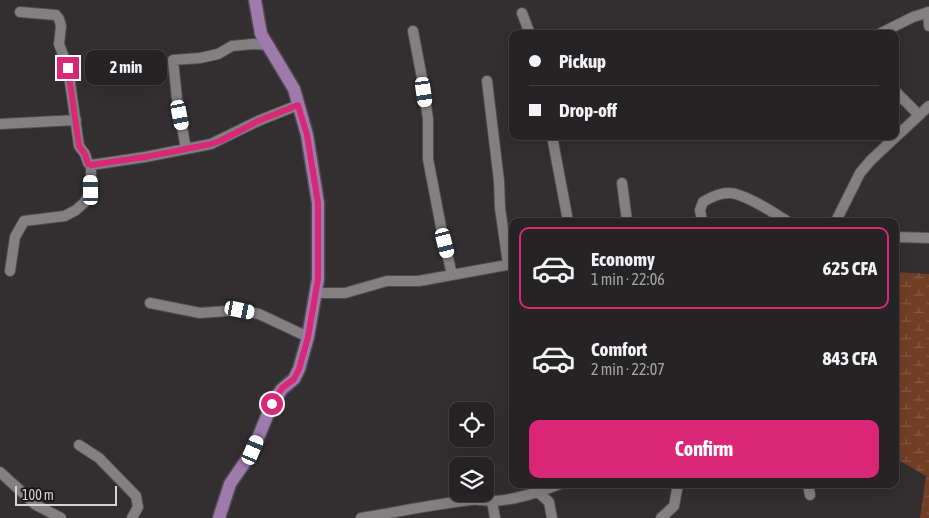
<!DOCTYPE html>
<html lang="en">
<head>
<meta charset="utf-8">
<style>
	:root { --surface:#262325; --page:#322f32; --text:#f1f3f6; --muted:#a4a4a7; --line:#424042; --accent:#db2777 }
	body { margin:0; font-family:"Asap Condensed",sans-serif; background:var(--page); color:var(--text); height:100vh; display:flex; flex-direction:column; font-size:19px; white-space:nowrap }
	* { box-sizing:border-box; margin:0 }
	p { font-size:16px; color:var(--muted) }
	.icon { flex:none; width:28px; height:28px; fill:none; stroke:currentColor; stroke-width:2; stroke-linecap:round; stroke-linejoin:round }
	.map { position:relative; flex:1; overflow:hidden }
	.details { position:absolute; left:509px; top:218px; width:390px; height:270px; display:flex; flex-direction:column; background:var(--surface); border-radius:10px; box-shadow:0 5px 20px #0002,0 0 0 1px var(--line) }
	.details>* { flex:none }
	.hud { position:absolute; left:509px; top:30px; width:390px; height:110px; border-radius:10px; box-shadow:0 5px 20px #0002,0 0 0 1px var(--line); display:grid; align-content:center; height:110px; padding:0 20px; background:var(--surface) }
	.buttons { position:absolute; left:449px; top:402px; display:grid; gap:10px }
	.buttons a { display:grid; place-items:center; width:45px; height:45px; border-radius:10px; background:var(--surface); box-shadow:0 5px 20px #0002,0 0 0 1px var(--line); font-size:25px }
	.scale { position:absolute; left:15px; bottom:12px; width:102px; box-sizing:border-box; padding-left:5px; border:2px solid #d6d4d5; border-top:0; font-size:14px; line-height:18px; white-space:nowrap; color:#d6d4d5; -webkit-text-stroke:4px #1a1819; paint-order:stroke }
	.end { position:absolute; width:22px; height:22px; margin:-11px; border:6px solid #db2777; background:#fff; box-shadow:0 0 0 2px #fff }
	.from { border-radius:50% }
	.bubble { position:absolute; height:35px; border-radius:10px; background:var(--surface); box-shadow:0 5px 20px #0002,0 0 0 1px var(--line); font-size:16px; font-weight:700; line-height:35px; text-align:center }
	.car { position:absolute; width:15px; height:30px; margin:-15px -8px; border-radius:6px; box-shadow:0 0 4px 1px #0007; background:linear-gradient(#fff 24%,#345 0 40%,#fff 0 76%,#345 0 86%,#fff 0) }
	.hud b { display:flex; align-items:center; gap:18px; height:48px; font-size:19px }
	.hud b+b { border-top:1px solid var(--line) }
	.hud i { width:12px; height:12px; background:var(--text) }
	ul { padding:9px 0 0; list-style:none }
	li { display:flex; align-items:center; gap:15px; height:82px; margin:0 10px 8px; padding:0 10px; border:2px solid transparent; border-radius:10px }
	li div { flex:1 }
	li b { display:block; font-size:19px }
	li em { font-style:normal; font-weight:700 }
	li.selected { border-color:var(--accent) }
	li>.icon { width:45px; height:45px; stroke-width:1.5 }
	.action { display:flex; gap:10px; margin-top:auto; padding:10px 20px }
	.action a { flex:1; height:58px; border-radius:10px; background:var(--accent); color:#fff; font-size:20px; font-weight:700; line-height:58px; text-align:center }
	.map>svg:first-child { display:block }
	.wetland { fill:url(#wetland-marsh) }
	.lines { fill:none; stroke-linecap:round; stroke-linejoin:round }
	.minor-casing { stroke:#4f4d4e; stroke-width:12 }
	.major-casing { stroke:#4f4d4e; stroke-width:15 }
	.minor { stroke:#848082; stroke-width:10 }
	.major { stroke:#a079ad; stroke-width:12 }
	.route { stroke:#db2777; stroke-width:6 }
</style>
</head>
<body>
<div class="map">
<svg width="929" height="518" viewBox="0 0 929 518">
	<defs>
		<pattern id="wetland-marsh" width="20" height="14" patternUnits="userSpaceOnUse" patternTransform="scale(1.25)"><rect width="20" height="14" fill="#723e26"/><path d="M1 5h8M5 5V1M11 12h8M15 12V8" fill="none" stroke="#855945"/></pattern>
	</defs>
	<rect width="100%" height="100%" fill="#332f31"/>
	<!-- wetland -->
	<path class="wetland" d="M895,272L929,274V518H920L926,476L895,458Z"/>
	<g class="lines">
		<defs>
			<path id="minor" d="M928,12L929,26
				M522,13L530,34
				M413,31L422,78L428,119V159L441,227L452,275
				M879,34L913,17L929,12
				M487,81L499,181L500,208L508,264
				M895,91L919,115
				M0,124L76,120
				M552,136L568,221
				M186,149L177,99L173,60L200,58L218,54L232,46L253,44L267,45
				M91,165L145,157L211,144L258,121L298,105
				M622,183L627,221
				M702,221L700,210L703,202C711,197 720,193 729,193C744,193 774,213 787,221
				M836,221L860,173L871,160L929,106
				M895,237L929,238
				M10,271L15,237L24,221L65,216L76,210L84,203L91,190V165L88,163L85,154L79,146L68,68L59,44L61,26L59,19L56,15L20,12
				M316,293H345L387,281H419L512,264
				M150,303L200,313L240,310L259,314L308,337
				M79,445L99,458L136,496L138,507L132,518
				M0,472L36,505L61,518
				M808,484L810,495
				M538,492L549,502L552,518
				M492,501L495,518
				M361,518C398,512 434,504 471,500C478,499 486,501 493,501C514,500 541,492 560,484
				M661,518L674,506L678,484"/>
			<path id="major" d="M219,518L230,484L253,450L272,404L282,389L294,379L299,369L308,337L318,279V203L307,135L294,89L261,34L255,0"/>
		</defs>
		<!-- minor casing -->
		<use href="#minor" class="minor-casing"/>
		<!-- major casing -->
		<use href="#major" class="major-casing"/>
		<!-- minor -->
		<use href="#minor" class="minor"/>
		<!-- major -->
		<use href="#major" class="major"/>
	</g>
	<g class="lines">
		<!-- route -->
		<path class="route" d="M68,68L79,146L85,154L88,164L91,165L145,157L211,144L220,141L258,121L298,105L307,135L318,203V279L308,337L299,369L294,379L282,388L272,404"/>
	</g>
</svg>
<div class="buttons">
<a><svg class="icon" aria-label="locate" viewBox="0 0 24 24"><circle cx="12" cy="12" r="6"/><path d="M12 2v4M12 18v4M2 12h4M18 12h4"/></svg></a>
<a><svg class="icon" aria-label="layers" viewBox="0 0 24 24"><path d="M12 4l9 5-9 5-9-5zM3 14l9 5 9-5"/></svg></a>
</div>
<div class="scale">100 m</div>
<i class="end from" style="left:272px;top:404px"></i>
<i class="end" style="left:68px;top:68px"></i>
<div class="bubble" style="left:85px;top:50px;width:82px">2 min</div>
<i class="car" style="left:424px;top:92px;rotate:172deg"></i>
<i class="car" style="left:180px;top:115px;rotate:169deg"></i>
<i class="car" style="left:91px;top:190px;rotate:359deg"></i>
<i class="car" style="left:445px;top:243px;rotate:166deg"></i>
<i class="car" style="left:240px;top:310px;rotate:102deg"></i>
<i class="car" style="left:253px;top:450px;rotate:23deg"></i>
<div class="hud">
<b><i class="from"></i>Pickup</b>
<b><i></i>Drop-off</b>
</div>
<section class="details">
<ul>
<li class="selected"><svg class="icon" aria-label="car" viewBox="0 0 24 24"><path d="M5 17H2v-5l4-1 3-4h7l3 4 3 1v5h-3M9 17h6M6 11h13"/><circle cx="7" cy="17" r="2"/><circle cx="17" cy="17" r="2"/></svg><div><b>Economy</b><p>1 min · 22:06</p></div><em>625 CFA</em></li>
<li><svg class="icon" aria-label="car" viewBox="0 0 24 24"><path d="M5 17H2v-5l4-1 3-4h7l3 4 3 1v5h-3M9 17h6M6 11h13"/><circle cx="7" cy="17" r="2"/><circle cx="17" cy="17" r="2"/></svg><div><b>Comfort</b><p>2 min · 22:07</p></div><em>843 CFA</em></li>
</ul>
<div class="action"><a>Confirm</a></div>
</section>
</div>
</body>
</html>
